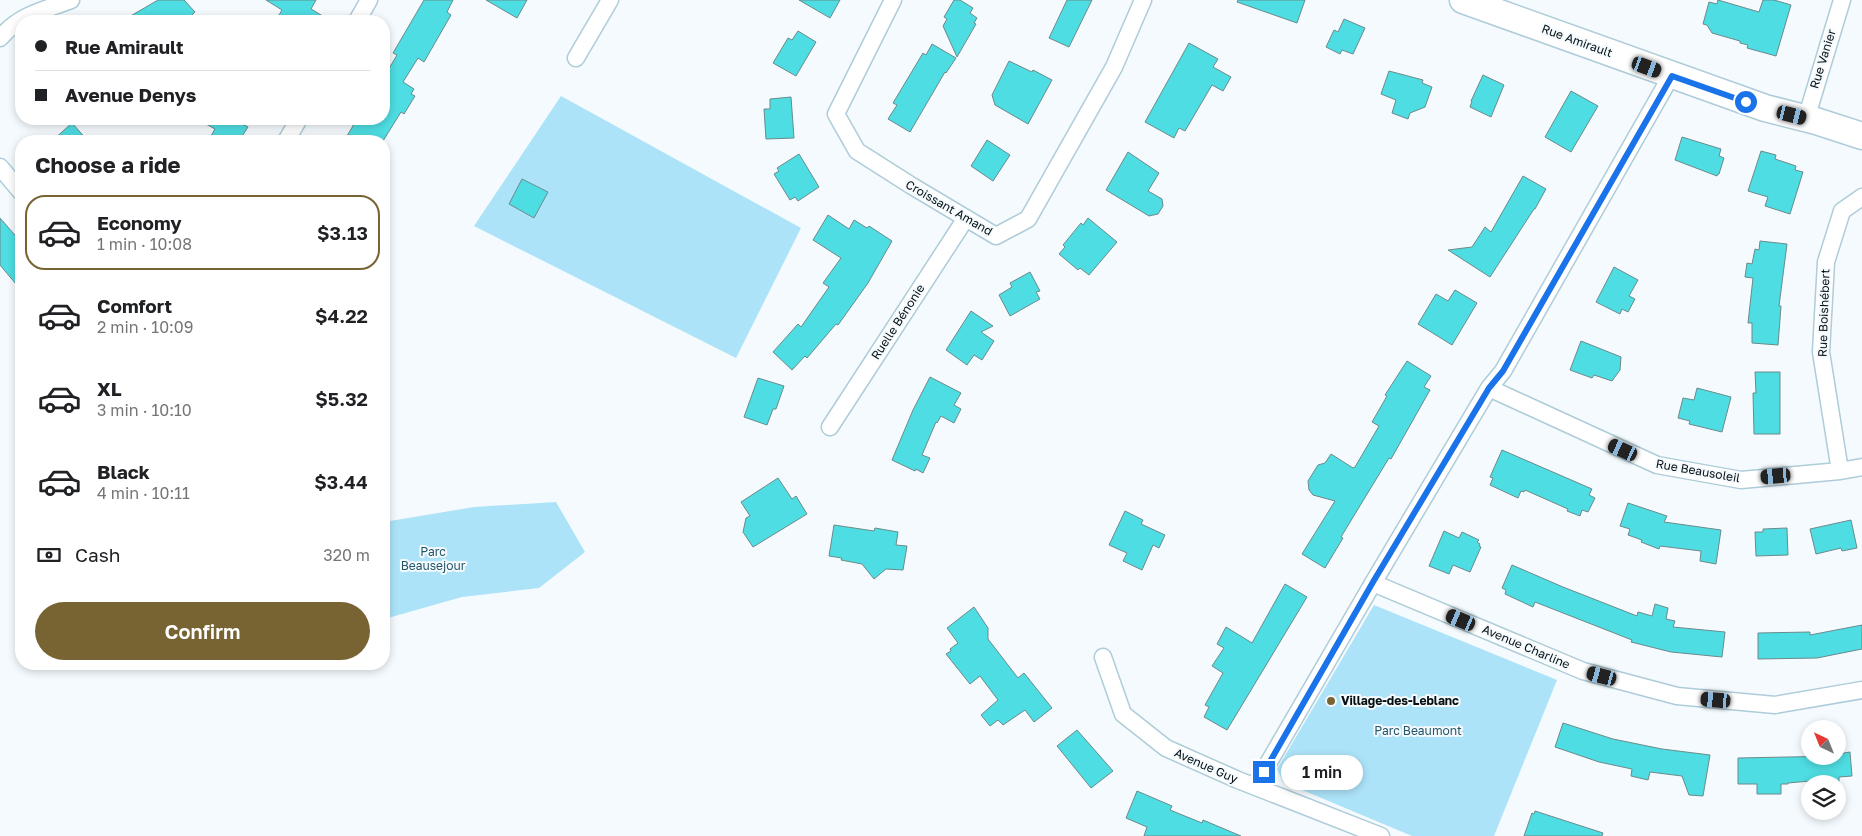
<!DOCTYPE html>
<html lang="en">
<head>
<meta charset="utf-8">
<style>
	:root { --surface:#fff; --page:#f6f6f6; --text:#202124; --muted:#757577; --line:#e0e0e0; --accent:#786433 }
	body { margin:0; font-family:"Golos Text",sans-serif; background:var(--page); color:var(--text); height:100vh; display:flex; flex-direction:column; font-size:19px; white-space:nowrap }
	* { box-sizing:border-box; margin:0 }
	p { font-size:16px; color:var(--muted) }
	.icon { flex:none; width:28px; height:28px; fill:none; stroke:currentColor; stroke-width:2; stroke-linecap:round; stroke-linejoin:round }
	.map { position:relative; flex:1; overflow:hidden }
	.panel { position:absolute; left:15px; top:135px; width:375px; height:535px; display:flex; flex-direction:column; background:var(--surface); border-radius:20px; box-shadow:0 2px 8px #0003 }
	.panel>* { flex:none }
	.top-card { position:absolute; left:15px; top:15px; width:375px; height:110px; border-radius:20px; box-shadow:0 2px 8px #0003; display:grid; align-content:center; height:110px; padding:0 20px; background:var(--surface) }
	.needle { width:32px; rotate:317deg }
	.controls { position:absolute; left:1801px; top:720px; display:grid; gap:10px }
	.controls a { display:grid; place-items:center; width:45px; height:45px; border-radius:50%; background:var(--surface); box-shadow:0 2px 8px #0003; font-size:25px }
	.end { position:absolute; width:22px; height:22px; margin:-11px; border:6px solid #1a73e8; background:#fff; box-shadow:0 0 0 2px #fff }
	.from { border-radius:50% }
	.bubble { position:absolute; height:35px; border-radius:18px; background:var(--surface); box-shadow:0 2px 8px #0003; font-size:16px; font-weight:600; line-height:35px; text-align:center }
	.car { position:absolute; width:15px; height:30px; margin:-15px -8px; border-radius:6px; box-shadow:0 0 4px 1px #0007; background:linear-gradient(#222 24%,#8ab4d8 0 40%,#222 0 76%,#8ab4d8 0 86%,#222 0) }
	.top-card b { display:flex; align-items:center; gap:18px; height:48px; font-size:19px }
	.top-card b+b { border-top:1px solid var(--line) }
	.top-card i { width:12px; height:12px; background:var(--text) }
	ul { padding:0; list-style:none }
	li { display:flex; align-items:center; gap:15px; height:75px; margin:0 10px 8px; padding:0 10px; border:2px solid transparent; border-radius:20px }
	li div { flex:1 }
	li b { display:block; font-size:19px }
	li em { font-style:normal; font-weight:600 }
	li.on { border-color:var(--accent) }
	li>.icon { width:45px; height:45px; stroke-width:1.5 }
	h2 { padding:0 20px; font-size:22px; line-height:60px }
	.pay { display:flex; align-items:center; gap:12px; height:55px; padding:0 20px; font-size:19px }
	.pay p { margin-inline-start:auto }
	.button { display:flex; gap:10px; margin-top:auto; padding:10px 20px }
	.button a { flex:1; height:58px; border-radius:30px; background:var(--accent); color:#fff; font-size:20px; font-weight:600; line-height:58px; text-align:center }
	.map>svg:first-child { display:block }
	.green { fill:#ade3f9 }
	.building { fill:#4edde2; stroke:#6a8b8c }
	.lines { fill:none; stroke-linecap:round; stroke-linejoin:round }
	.street-casing { stroke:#aeccd9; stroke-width:19 }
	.primary-casing { stroke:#aeccd9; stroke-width:29 }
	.street { stroke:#fff; stroke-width:16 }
	.primary { stroke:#fff; stroke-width:26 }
	.route { stroke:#1a73e8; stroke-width:6 }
	.poi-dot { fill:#786433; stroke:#f4fafd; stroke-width:2 }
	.labels { text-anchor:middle; stroke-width:4; stroke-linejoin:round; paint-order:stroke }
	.street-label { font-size:12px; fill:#061014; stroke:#f4fafd }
	.park-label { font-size:12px; fill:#255668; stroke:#f4fafd }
	.poi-label { font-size:12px; font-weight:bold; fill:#061014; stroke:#f4fafd; text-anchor:start }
</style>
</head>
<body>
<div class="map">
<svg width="1862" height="836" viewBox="0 0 1862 836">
	<rect width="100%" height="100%" fill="#f4fafd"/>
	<!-- green -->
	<path class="green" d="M561,96L801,228L736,358L474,226Z
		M556,502L585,552L539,588L462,597L388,618L384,616V522L474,507Z
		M1374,605L1557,680L1494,836H1412L1283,782L1277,769Z"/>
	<!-- building -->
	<path class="building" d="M158,0H184L195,12L186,21H122Z
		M266,0H316L311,9L331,21H290L279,15L282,10Z
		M424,0H453L447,12L451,15L424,62L418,58L403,82L414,89L411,94L415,96L404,114L401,112L383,141H344L357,119H384V77L397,55L393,53Z
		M486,0H527L517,18Z
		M799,0H840L830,18Z
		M954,0H960L973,8L970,13L977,18L974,23L976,24L957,57L943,26L947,19L944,17Z
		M1067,0H1092L1069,47L1049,38Z
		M1238,0H1305L1297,23L1237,2Z
		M1718,0L1759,12L1763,0H1774L1791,5L1776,56L1747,48L1748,45L1740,43V41L1712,33L1707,25L1703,24L1709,2L1717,4Z
		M1344,19L1365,28L1353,54L1342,50L1340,54L1326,47L1334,30L1338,32Z
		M798,31L816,42L796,76L773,63L788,38L792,40Z
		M1189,43L1218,59L1213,67L1231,77L1223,91L1212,85L1185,131L1179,128L1174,138L1145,122Z
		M932,44L956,58L946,73L945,72L910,132L888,119L897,105L893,103L923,53L926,55Z
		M1009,61L1032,72L1033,70L1052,80L1028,124L995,105L992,95Z
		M1389,71L1423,80L1422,83L1432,87L1425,107L1410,113L1408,119L1392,113L1396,100L1381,94Z
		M1483,75L1504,85L1491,117L1470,107L1472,101H1471Z
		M1571,91L1598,106L1571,152L1545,137Z
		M791,97L794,138L766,139L764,109H770V99Z
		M197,119H233L248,127L239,141H208L215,129Z
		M72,123L88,141H52Z
		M1682,137L1721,149L1719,156L1724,158L1719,174H1718L1717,176L1675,160Z
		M987,140L1010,155L993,181L971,166Z
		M1761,151L1776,155L1775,159L1796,166L1795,170L1803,172L1790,214L1765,206L1768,197L1748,191Z
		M1128,152L1159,173L1148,191L1162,199L1163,206L1158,214L1149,216L1106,190Z
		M799,154L819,187L798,201L795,197L790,200L774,174L779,171L777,168Z
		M1523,176L1546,189L1535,209H1534L1490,277L1448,250L1472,247L1485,227L1491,232Z
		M522,179L548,192L534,218L509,204Z
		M828,215L849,229L854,220L867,228L869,226L892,241L868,283L838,325L836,324L807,358L805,356L792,370L773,352L798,324L801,327L829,287L823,283L841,258L813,240Z
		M0,218L21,242V290L0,265Z
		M1088,218L1117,242L1089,275L1080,268L1078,270L1059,254L1065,247L1063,245L1081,223L1083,225Z
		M1760,241L1787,244L1779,306H1781L1778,345L1752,343V323H1748L1753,278L1745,277L1747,263L1752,264L1755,249L1759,250Z
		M1614,267L1638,280L1629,296L1635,299L1628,312L1622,309L1620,314L1596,302Z
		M1030,272L1040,291L1036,292L1040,299L1010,316L999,295L1012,287L1010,283Z
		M1455,290L1477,303L1452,345L1418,324L1436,294L1448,301Z
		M971,311L993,326L981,332L994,341L982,360L974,355L967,365L946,350Z
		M1581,341L1621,357L1620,370L1612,381L1594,375L1592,378L1570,370Z
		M1407,361L1431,376L1424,387L1430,390L1391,459L1389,458L1341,537L1343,538L1325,568L1302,554L1335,501L1313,495L1309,490L1308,481L1318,465L1325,463L1331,454L1353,468L1355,467L1379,426L1372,422L1387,396L1385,395Z
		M1755,372H1780V434H1754L1753,393H1756Z
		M930,377L961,393L954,405L961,409L954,423L941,416L937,423L936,422L922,455L930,458L923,473L916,469L915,471L892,460L913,410Z
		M758,378L784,386L776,409H773L767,425L744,417Z
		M1697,388L1731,397L1722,432L1689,424L1690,421L1678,418L1683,398L1694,400Z
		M1502,450L1592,489L1589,495L1595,498L1588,512L1582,510L1580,516L1567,511L1568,509L1525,490L1524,492L1521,491L1518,498L1490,485L1493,478L1490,477Z
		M778,478L792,499L796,496L807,514L753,547L743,532L746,518L750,516L741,502Z
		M1628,503L1667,516L1664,522L1721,530L1716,564L1700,561L1701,551L1660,546L1659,549L1641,542L1642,540L1628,535L1630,529L1620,526Z
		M1125,511L1143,520L1141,524L1165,535L1159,548L1153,545L1142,570L1123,561L1127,553L1109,545Z
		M1851,520L1857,548L1842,551L1841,548L1816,554L1810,529Z
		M834,525L874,531L875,528L898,532L896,545L907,546L903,570L886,569L874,579L862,564L841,560L842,558L829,556Z
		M1787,528L1788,555L1756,556L1755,532H1763V529Z
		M1444,531L1459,538L1462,532L1479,540L1477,542L1480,544L1479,546L1481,547L1470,572L1453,565L1449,574L1429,566Z
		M1512,565L1563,587L1637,616L1638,612L1652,616L1655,604L1668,608L1666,619L1675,621L1673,627L1725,632L1722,657L1671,652L1631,642L1632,640L1535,602L1533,607L1505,594L1506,590L1502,588Z
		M1285,584L1307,597L1227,730L1204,717L1209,707L1205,705L1223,673L1212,666L1224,648L1217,644L1226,627L1252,643Z
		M974,607L988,628V639L1018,678L1024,673L1052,708L1034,722L1025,710L1003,725L998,720L990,726L981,715L998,700L980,676L970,684L946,654L951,651L950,649L958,643L947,628Z
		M1862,625V649L1817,658L1758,659V633L1810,632V635Z
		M1563,723L1613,739L1662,749L1710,755L1703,796L1689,795L1682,776L1650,772L1648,780L1631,776L1632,769L1599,762L1555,747Z
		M1077,730L1113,771L1091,788L1057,746Z
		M1850,752L1852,776L1839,777V784H1823L1822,780L1788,783V784H1781V794H1757V784H1738V758L1838,756V754Z
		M1137,791L1172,806L1170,810L1202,823L1203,820L1241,836H1144L1147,827L1126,818Z
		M1535,811L1603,833L1602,836H1524L1532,813L1534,814Z"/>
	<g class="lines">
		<defs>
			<path id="street" d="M893,0L836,114L857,151L912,186L996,236L1028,219L1114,67L1143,0
				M357,21L369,0
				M0,38C21,14 42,11 71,0
				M576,58L610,0
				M1806,119L1842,0
				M286,141L299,119
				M0,167L21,192
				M1489,388L1657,465L1741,480L1840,471L1862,467
				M830,427L966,218
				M1840,471L1821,352L1826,262L1842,211L1862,197
				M1373,583L1583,671L1677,696L1775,705L1862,690
				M1103,657L1123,714L1166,748L1238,780L1381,836
				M1255,786L1373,583L1489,388L1503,371L1671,76"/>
			<path id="primary" d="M1463,0L1765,108L1816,121L1862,136"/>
		</defs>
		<!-- street casing -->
		<use href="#street" class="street-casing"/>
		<!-- primary casing -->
		<use href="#primary" class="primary-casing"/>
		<!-- street -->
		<use href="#street" class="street"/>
		<!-- primary -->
		<use href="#primary" class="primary"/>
	</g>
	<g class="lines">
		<!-- route -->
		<path class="route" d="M1264,772L1373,582L1489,388L1503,371L1672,76L1746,102"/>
	</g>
	<!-- markers -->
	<circle class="poi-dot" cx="1331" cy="701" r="5"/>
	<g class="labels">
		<!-- street labels -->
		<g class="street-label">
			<text transform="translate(1577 41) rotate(20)" y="4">Rue Amirault</text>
			<text transform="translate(1823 59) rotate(-73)" y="4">Rue Vanier</text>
			<text transform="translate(949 208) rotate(30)" y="4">Croissant Amand</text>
			<text transform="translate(1824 313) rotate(-88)" y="4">Rue Boishébert</text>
			<text transform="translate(898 322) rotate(-57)" y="4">Ruelle Bénonie</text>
			<text transform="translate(1698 471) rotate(10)" y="4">Rue Beausoleil</text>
			<text transform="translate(1526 647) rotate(23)" y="4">Avenue Charline</text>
			<text transform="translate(1206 766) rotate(24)" y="4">Avenue Guy</text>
		</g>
		<!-- park labels -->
		<g class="park-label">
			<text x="433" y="556">Parc<tspan x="433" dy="14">Beausejour</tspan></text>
			<text x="1418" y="735">Parc Beaumont</text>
		</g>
		<!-- poi labels -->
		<g class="poi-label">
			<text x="1341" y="705">Village-des-Leblanc</text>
		</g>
	</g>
</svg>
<div class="controls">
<a><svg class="needle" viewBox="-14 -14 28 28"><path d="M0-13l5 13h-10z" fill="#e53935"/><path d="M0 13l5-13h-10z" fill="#757577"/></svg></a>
<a><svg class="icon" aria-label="layers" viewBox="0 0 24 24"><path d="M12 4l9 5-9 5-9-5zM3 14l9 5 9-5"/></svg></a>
</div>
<i class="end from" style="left:1746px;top:102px"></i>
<i class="end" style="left:1264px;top:772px"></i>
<div class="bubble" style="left:1281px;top:755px;width:82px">1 min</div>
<i class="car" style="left:1647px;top:67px;rotate:110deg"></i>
<i class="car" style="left:1792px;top:115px;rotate:104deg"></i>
<i class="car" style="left:1623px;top:450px;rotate:295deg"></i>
<i class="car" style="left:1776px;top:476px;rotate:265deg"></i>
<i class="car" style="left:1461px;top:620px;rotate:293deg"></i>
<i class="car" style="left:1602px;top:676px;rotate:285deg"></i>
<i class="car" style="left:1716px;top:700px;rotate:275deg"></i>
<div class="top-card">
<b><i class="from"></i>Rue Amirault</b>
<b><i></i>Avenue Denys</b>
</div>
<section class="panel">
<h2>Choose a ride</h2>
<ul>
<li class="on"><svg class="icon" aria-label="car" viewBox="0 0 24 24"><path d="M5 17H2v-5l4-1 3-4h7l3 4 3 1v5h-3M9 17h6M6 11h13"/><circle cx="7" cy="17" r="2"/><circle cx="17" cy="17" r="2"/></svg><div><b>Economy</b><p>1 min · 10:08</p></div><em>$3.13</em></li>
<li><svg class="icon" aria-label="car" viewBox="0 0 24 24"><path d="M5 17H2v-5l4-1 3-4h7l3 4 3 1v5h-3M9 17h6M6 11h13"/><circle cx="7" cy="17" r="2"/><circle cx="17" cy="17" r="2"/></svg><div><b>Comfort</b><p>2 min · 10:09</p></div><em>$4.22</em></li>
<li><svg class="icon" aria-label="car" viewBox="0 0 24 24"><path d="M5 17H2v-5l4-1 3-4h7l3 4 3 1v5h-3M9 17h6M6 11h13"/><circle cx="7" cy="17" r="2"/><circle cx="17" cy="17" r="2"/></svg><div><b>XL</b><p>3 min · 10:10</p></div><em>$5.32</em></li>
<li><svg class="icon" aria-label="car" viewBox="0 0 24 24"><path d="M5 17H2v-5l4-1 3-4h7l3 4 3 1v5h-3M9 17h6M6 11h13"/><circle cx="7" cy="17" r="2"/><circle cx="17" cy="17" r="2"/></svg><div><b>Black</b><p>4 min · 10:11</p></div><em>$3.44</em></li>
</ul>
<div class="pay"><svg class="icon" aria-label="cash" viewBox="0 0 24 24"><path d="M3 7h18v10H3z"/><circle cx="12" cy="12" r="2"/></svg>Cash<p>320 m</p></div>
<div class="button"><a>Confirm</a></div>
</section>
</div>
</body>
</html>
